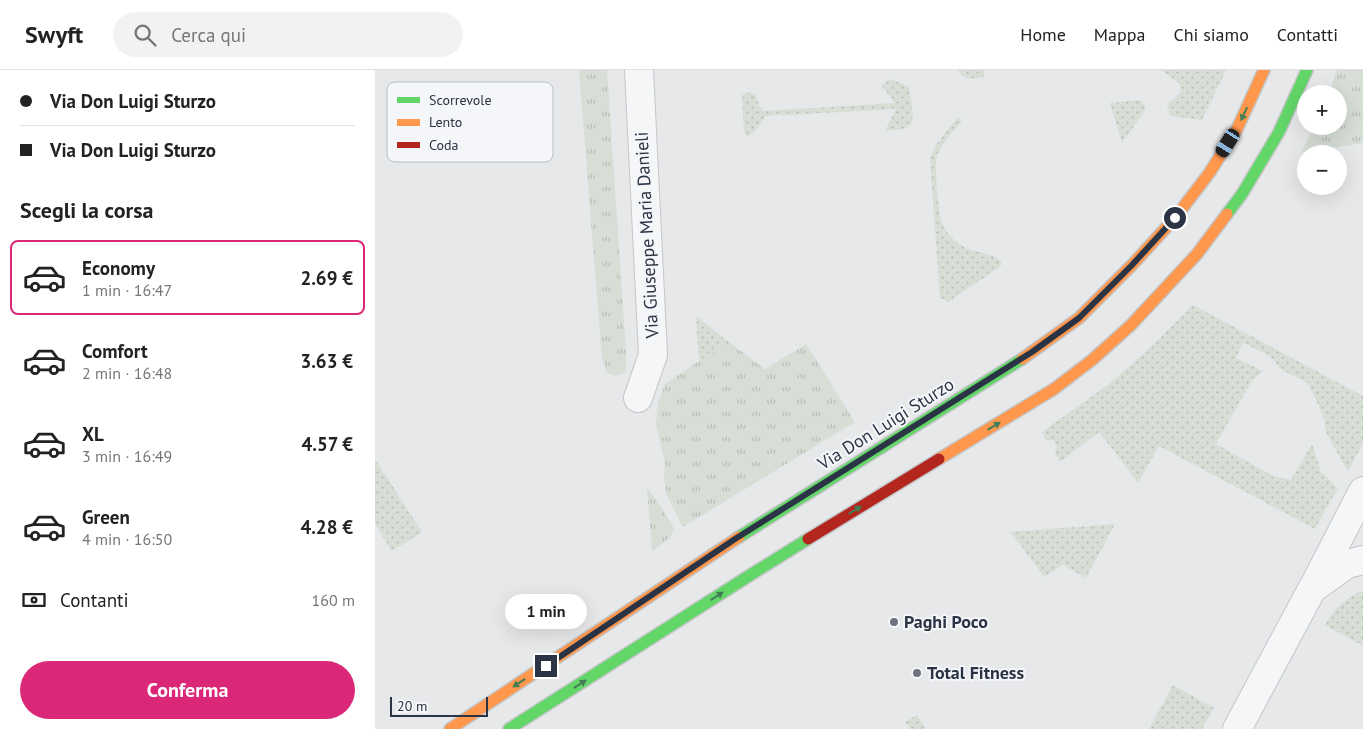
<!DOCTYPE html>
<html lang="it">
<head>
<meta charset="utf-8">
<style>
	:root { --surface:#fff; --page:#f2f2f2; --text:#222; --muted:#767676; --line:#e0e0e0; --accent:#db2777 }
	body { margin:0; font-family:"PT Sans",sans-serif; background:var(--page); color:var(--text); height:100vh; display:flex; flex-direction:column; font-size:19px; white-space:nowrap }
	* { box-sizing:border-box; margin:0 }
	p { font-size:16px; color:var(--muted) }
	.icon { flex:none; width:28px; height:28px; fill:none; stroke:currentColor; stroke-width:2; stroke-linecap:round; stroke-linejoin:round }
	.map { position:relative; flex:1; overflow:hidden }
	.side { display:flex; flex-direction:column; background:var(--surface); width:375px }
	.side>* { flex:none }
	.guide { display:grid; align-content:center; height:110px; padding:0 20px; background:var(--surface) }
	.fabs { position:absolute; left:922px; top:15px; display:grid; gap:10px }
	.fabs a { display:grid; place-items:center; width:50px; height:50px; border-radius:50%; background:var(--surface); box-shadow:0 5px 20px #0002; font-size:25px }
	.scale { position:absolute; left:15px; bottom:12px; width:98px; box-sizing:border-box; padding-left:5px; border:2px solid #2b3445; border-top:0; font-size:14px; line-height:18px; white-space:nowrap; color:#2b3445; -webkit-text-stroke:4px #f4f6f9; paint-order:stroke }
	.end { position:absolute; width:22px; height:22px; margin:-11px; border:6px solid #2b3445; background:#fff; box-shadow:0 0 0 2px #fff }
	.from { border-radius:50% }
	.bubble { position:absolute; height:35px; border-radius:18px; background:var(--surface); box-shadow:0 5px 20px #0002; font-size:16px; font-weight:700; line-height:35px; text-align:center }
	.car { position:absolute; width:15px; height:30px; margin:-15px -8px; border-radius:6px; box-shadow:0 0 4px 1px #0007; background:linear-gradient(#222 24%,#8ab4d8 0 40%,#222 0 76%,#8ab4d8 0 86%,#222 0) }
	.guide b { display:flex; align-items:center; gap:18px; height:48px; font-size:19px }
	.guide b+b { border-top:1px solid var(--line) }
	.guide i { width:12px; height:12px; background:var(--text) }
	ul { padding:0; list-style:none }
	li { display:flex; align-items:center; gap:15px; height:75px; margin:0 10px 8px; padding:0 10px; border:2px solid transparent; border-radius:8px }
	li div { flex:1 }
	li b { display:block; font-size:19px }
	li em { font-style:normal; font-weight:700 }
	li.on { border-color:var(--accent) }
	li>.icon { width:45px; height:45px; stroke-width:1.5 }
	h2 { padding:0 20px; font-size:22px; line-height:60px }
	.pay { display:flex; align-items:center; gap:12px; height:55px; padding:0 20px; font-size:19px }
	.pay p { margin-inline-start:auto }
	.cta { display:flex; gap:10px; margin-top:auto; padding:10px 20px }
	.cta a { flex:1; height:58px; border-radius:30px; background:var(--accent); color:#fff; font-size:20px; font-weight:700; line-height:58px; text-align:center }
	header { display:flex; align-items:center; gap:30px; box-sizing:border-box; height:70px; padding:0 25px; background:var(--surface); border-bottom:1px solid var(--line) }
	header strong { font-size:24px }
	nav { display:flex; gap:28px; margin-inline-start:auto; font-size:18px }
	.search { width:350px; height:45px; background:var(--page); display:flex; align-items:center; gap:12px; box-sizing:border-box; padding:0 18px; border-radius:28px; color:var(--muted); font-size:19px }
	main { display:flex; flex:1; min-height:0 }
	.map>svg:first-child { display:block }
	.grass { fill:url(#grass-tufts) }
	.garden { fill:url(#garden-dots) }
	.lines { fill:none; stroke-linecap:round; stroke-linejoin:round }
	.street-casing { stroke:#c4c6c8; stroke-width:30 }
	.fast-casing { stroke:#c4c6c8; stroke-width:14 }
	.slow-casing { stroke:#c4c6c8; stroke-width:14 }
	.jam-casing { stroke:#c4c6c8; stroke-width:14 }
	.street { stroke:#f5f6f7; stroke-width:28 }
	.fast { stroke:#63d668; stroke-width:11 }
	.slow { stroke:#ff974d; stroke-width:11 }
	.jam { stroke:#b3261e; stroke-width:11 }
	.oneway { fill:#447d55 }
	.route { stroke:#2b3445; stroke-width:6 }
	.poi-dot { fill:#6c737f; stroke:#f4f6f9; stroke-width:2 }
	.labels { text-anchor:middle; stroke-width:4; stroke-linejoin:round; paint-order:stroke }
	.street-label { font-size:18px; fill:#2b3445; stroke:#f4f6f9 }
	.poi-label { font-size:18px; font-weight:bold; fill:#2b3445; stroke:#f4f6f9; text-anchor:start }
	.key { fill:#f4f6f9; stroke:#b8bcc3; stroke-width:1 }
	.key-label { font-size:14px; fill:#2b3445 }
</style>
</head>
<body>
<header>
<strong>Swyft</strong>
<div class="search"><svg class="icon" aria-label="search" viewBox="0 0 24 24"><circle cx="10" cy="10" r="6"/><path d="M15 15l6 6"/></svg>Cerca qui</div>
<nav><a>Home</a><a>Mappa</a><a>Chi siamo</a><a>Contatti</a></nav>
</header>
<main>
<section class="side">
<div class="guide">
<b><i class="from"></i>Via Don Luigi Sturzo</b>
<b><i></i>Via Don Luigi Sturzo</b>
</div>
<h2>Scegli la corsa</h2>
<ul>
<li class="on"><svg class="icon" aria-label="car" viewBox="0 0 24 24"><path d="M5 17H2v-5l4-1 3-4h7l3 4 3 1v5h-3M9 17h6M6 11h13"/><circle cx="7" cy="17" r="2"/><circle cx="17" cy="17" r="2"/></svg><div><b>Economy</b><p>1 min · 16:47</p></div><em>2.69 €</em></li>
<li><svg class="icon" aria-label="car" viewBox="0 0 24 24"><path d="M5 17H2v-5l4-1 3-4h7l3 4 3 1v5h-3M9 17h6M6 11h13"/><circle cx="7" cy="17" r="2"/><circle cx="17" cy="17" r="2"/></svg><div><b>Comfort</b><p>2 min · 16:48</p></div><em>3.63 €</em></li>
<li><svg class="icon" aria-label="car" viewBox="0 0 24 24"><path d="M5 17H2v-5l4-1 3-4h7l3 4 3 1v5h-3M9 17h6M6 11h13"/><circle cx="7" cy="17" r="2"/><circle cx="17" cy="17" r="2"/></svg><div><b>XL</b><p>3 min · 16:49</p></div><em>4.57 €</em></li>
<li><svg class="icon" aria-label="car" viewBox="0 0 24 24"><path d="M5 17H2v-5l4-1 3-4h7l3 4 3 1v5h-3M9 17h6M6 11h13"/><circle cx="7" cy="17" r="2"/><circle cx="17" cy="17" r="2"/></svg><div><b>Green</b><p>4 min · 16:50</p></div><em>4.28 €</em></li>
</ul>
<div class="pay"><svg class="icon" aria-label="cash" viewBox="0 0 24 24"><path d="M3 7h18v10H3z"/><circle cx="12" cy="12" r="2"/></svg>Contanti<p>160 m</p></div>
<div class="cta"><a>Conferma</a></div>
</section>
<div class="map">
<svg width="988" height="659" viewBox="0 0 988 659">
	<defs>
		<pattern id="grass-tufts" width="24" height="20" patternUnits="userSpaceOnUse" patternTransform="scale(1.25)"><rect width="24" height="20" fill="#d6ded6"/><path d="M3 7l-1-3M5 7V3M7 7l1-3M15 17l-1-3M17 17v-4M19 17l1-3" fill="none" stroke="#b8bfb9"/></pattern>
		<pattern id="garden-dots" width="8" height="8" patternUnits="userSpaceOnUse" patternTransform="scale(1.25)"><rect width="8" height="8" fill="#d6ded6"/><path d="M2 2h.1M6 6h.1" fill="none" stroke="#b8bfb9" stroke-width="1.8" stroke-linecap="round"/></pattern>
	</defs>
	<rect width="100%" height="100%" fill="#e6e8ea"/>
	<!-- grass -->
	<path class="grass" d="M204,0H232L251,283V302L240,306L231,302L227,288Z
		M962,0H988V73L926,83L939,56H964V24H953Z
		M355,273L390,299L431,274L480,352L308,457L291,424L289,406L290,394L281,354L283,333L290,314L324,291Z
		M272,418L283,432L299,458L295,468L277,481Z"/>
	<!-- garden -->
	<path class="garden" d="M583,0H609V7C599,9 589,11 583,0Z
		M786,0H851L827,50L795,46L792,35L806,22L805,14Z
		M516,9L534,17L538,44L536,55L529,59L510,61L521,39L391,46L381,60L373,67L369,62L367,25L375,22L381,26L384,36L388,41L520,33L506,15Z
		M766,30L771,39L747,73L735,33Z
		M583,47L587,50C579,61 568,72 562,85C559,93 563,144 567,153C571,162 577,169 584,174C597,183 614,182 626,191V196L573,232L565,228L555,89L560,76Z
		M818,235L988,326V373L973,401L952,365L948,345L933,313L907,300L895,286L868,273L861,288L888,301L876,312L841,374L898,406L916,410L937,374L946,402L963,418L940,459L784,376L763,413L746,390L724,362L685,392L680,383L681,377L679,370H671L667,362L734,314L777,276Z
		M321,246L355,273L324,291Z
		M0,389L47,462L17,481L0,454Z
		M740,454L711,508L688,495L669,507L636,462Z
		M988,521V576L950,555C958,540 971,527 988,521Z
		M798,615L839,638L827,659H774Z
		M542,645L551,659H535L530,652Z"/>
	<g class="lines">
		<defs>
			<path id="street" d="M263,328L278,285L264,0
				M940,514L988,421
				M862,659L937,519L972,494L988,490"/>
			<path id="fast" d="M852,144L867,124L904,62L932,0
				M364,467L647,289
				M134,659L380,502L433,469"/>
			<path id="slow" d="M647,289L704,248L757,195L800,148L835,102L862,59L889,0
				M564,389L679,319L717,290L756,255L822,184L852,144
				M75,659L364,467"/>
			<path id="jam" d="M433,469L564,389"/>
		</defs>
		<!-- street casing -->
		<use href="#street" class="street-casing"/>
		<!-- fast casing -->
		<use href="#fast" class="fast-casing"/>
		<!-- slow casing -->
		<use href="#slow" class="slow-casing"/>
		<!-- jam casing -->
		<use href="#jam" class="jam-casing"/>
		<!-- street -->
		<use href="#street" class="street"/>
		<!-- fast -->
		<use href="#fast" class="fast"/>
		<!-- slow -->
		<use href="#slow" class="slow"/>
		<!-- jam -->
		<use href="#jam" class="jam"/>
	</g>
	<!-- one-way arrows -->
	<defs><path id="oneway-solid" d="M-6-.8H1V-3.2L6.5 0L1 3.2V.8H-6Z" transform="scale(1.25)"/></defs>
	<g class="oneway">
		<use href="#oneway-solid" transform="translate(869 44) rotate(115)"/>
		<use href="#oneway-solid" transform="translate(619 356) rotate(-31)"/>
		<use href="#oneway-solid" transform="translate(480 440) rotate(-31)"/>
		<use href="#oneway-solid" transform="translate(342 526) rotate(-33)"/>
		<use href="#oneway-solid" transform="translate(144 613) rotate(146)"/>
		<use href="#oneway-solid" transform="translate(205 614) rotate(-33)"/>
	</g>
	<g class="lines">
		<!-- route -->
		<path class="route" d="M171,596L360,469L657,282L704,248L757,195L800,148"/>
	</g>
	<!-- markers -->
	<g class="poi-dot">
		<circle cx="519" cy="552" r="5"/>
		<circle cx="542" cy="603" r="5"/>
	</g>
	<g class="labels">
		<!-- street labels -->
		<g class="street-label">
			<text transform="translate(272 165) rotate(-93)" y="6">Via Giuseppe Maria Danieli</text>
			<text transform="translate(511 354) rotate(-32)" y="6">Via Don Luigi Sturzo</text>
		</g>
		<!-- poi labels -->
		<g class="poi-label">
			<text x="529" y="558">Paghi Poco</text>
			<text x="552" y="609">Total Fitness</text>
		</g>
	</g>
	<!-- legend -->
	<rect x="12" y="12" width="166" height="80" rx="8" class="key"/>
	<rect x="22" y="27" width="23" height="6" fill="#63d668"/>
	<rect x="22" y="49" width="23" height="7" fill="#ff974d"/>
	<rect x="22" y="72" width="23" height="6" fill="#b3261e"/>
	<g class="key-label">
		<text x="54" y="35">Scorrevole</text>
		<text x="54" y="57">Lento</text>
		<text x="54" y="80">Coda</text>
	</g>
</svg>
<div class="fabs">
<a>+</a>
<a>−</a>
</div>
<div class="scale">20 m</div>
<i class="end from" style="left:800px;top:148px"></i>
<i class="end" style="left:171px;top:596px"></i>
<div class="bubble" style="left:130px;top:524px;width:82px">1 min</div>
<i class="car" style="left:853px;top:73px;rotate:212deg"></i>
</div>
</main>
</body>
</html>
